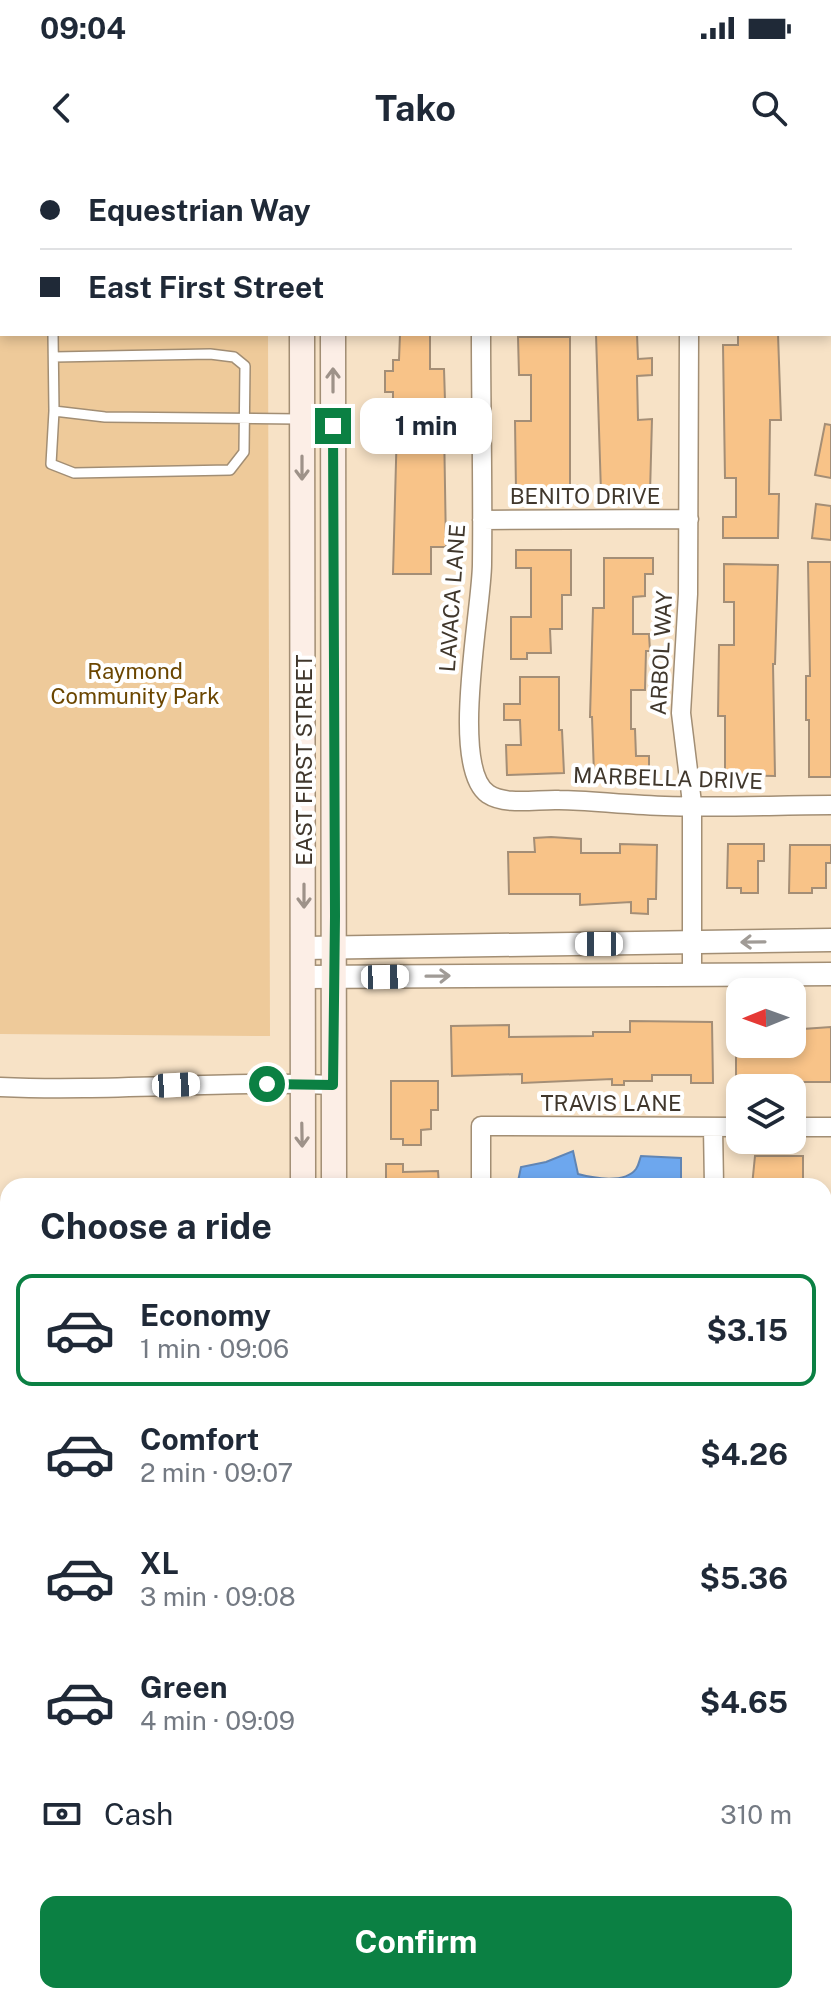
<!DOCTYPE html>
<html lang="en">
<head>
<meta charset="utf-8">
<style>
	:root { --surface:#fff; --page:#f2f2f3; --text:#1f2937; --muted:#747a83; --line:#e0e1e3; --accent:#0b8043 }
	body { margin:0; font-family:"Public Sans",sans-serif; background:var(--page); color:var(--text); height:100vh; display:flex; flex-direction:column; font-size:30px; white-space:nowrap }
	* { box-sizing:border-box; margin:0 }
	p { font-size:26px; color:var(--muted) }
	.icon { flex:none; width:44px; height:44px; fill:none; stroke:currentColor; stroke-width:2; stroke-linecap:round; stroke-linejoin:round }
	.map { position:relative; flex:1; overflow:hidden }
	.side { position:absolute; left:0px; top:1018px; width:832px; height:826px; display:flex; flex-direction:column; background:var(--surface); border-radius:24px 24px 0 0; box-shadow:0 4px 12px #0003 }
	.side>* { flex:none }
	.guide { position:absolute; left:0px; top:0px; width:832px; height:176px; box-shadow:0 4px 12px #0003; display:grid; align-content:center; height:176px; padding:0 40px; background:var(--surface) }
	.needle { width:52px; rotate:269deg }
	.controls { position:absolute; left:726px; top:818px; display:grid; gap:16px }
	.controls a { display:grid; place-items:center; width:80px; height:80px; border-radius:16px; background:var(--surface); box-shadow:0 4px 12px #0003; font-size:40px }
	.end { position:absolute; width:36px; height:36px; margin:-18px; border:10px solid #0b8043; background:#fff; box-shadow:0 0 0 4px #fff }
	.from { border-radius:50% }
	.bubble { position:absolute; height:56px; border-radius:16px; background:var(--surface); box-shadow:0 4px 12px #0003; font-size:26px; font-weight:700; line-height:56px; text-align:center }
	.car { position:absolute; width:24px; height:48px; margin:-24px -12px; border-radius:10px; box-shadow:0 0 6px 2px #0007; background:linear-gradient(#fff 24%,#345 0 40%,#fff 0 76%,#345 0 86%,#fff 0) }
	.guide b { display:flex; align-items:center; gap:28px; height:76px; font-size:30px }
	.guide b+b { border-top:2px solid var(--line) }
	.guide i { width:20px; height:20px; background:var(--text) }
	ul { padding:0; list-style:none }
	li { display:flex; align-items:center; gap:24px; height:112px; margin:0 16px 12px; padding:0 24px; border:4px solid transparent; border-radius:16px }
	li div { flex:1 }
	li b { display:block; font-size:30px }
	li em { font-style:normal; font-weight:700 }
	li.selected { border-color:var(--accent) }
	li>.icon { width:72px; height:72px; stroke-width:1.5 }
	h2 { padding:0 40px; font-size:36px; line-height:96px }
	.pay { display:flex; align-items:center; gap:20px; height:88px; padding:0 40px; font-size:30px }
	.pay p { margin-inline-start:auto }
	.primary-button { display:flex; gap:16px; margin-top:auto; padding:16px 40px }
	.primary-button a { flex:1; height:92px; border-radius:16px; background:var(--accent); color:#fff; font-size:32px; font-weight:700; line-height:92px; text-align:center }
	.status { display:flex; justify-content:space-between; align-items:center; height:56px; padding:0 40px; background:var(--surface); direction:ltr }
	.status svg { height:22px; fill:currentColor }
	header { display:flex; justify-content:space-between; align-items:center; height:104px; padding:0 40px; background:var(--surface); font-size:36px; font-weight:700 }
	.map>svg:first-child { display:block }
	.green { fill:#eeca9a }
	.water { fill:#6da7ee; stroke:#6085b4; stroke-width:2 }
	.building { fill:#f8c388; stroke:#a48e76; stroke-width:2 }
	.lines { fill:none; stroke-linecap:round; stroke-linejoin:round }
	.service-casing { stroke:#a28e74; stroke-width:12 }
	.minor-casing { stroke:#a28e74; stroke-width:21 }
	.tertiary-casing { stroke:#a28e74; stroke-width:25 }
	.secondary-casing { stroke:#a28e74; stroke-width:27 }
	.service { stroke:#fff; stroke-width:9 }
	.minor { stroke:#fff; stroke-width:18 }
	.tertiary { stroke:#fff; stroke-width:22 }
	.secondary { stroke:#fceee6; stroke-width:24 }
	.oneway { stroke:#9e9289 }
	.oneway2 { stroke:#a09b96 }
	.route { stroke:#0b8043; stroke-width:10 }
	.labels { text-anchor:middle; stroke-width:8; stroke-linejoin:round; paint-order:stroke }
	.street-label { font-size:22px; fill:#40372c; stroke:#fff }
	.park-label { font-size:22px; fill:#6b4600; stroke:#fff }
</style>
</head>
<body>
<div class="status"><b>09:04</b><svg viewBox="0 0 49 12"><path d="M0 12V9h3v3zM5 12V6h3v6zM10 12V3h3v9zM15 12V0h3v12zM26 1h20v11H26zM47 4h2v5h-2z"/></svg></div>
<header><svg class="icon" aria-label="back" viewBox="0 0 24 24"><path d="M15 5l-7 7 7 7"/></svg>Tako<svg class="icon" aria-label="search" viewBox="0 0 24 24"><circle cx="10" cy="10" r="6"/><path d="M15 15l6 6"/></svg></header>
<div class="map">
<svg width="831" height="1843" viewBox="0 0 831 1843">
	<rect width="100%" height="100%" fill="#f7e2c6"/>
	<!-- green -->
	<path class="green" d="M0,0H268L2,2V174H268L270,876L0,874Z"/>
	<!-- water -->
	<path class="water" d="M573,991L578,1014C593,1018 625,1024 636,1009C639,1005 639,1001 641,996L681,998V1026H517L521,1007L546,1002Z"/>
	<!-- building -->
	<path class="building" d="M400,174H430V209H444L445,241H393V232H385V211H393V200H399Z
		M596,174H637L638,199L652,198V215L637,216L638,260L652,259L650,333H601Z
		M738,174H778L781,260H770L769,334H779L778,378H723V357H736V318H725L723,185H738Z
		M518,177H570V331H516L515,261H531V215H519Z
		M825,264L831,265V318L815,315Z
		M397,265H444L446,387H431V414H393Z
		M816,344L831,346V380L812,378Z
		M516,390H571V435H562V469H550L551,493H527V499H511V457H531V408H516Z
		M604,398H653V414H645V436L633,437V474H649L650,491H646L645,530H631V569H635L636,596H649V613L594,614L592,557H590L593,448H604Z
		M808,402H831V617H809V560H806V516H810Z
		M724,404L778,405L775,504H773L775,616L725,615V556H718L719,485H734V442H724Z
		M520,517H559V570H562L564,613L507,615L506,585H521L520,560H504V544H520Z
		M551,677L581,679V693H620V684L657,685L656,739H648V754L631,753V742L580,745V734H509L508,692H535L534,678Z
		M728,684H764V701H758V733H741V728H727Z
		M790,685H831V703H826V728H812V733H789Z
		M630,861L712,862L713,923H691V915H652V921H624V925H612V919L522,923V914L452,916L451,866L509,865V877L593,876V872H630Z
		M831,867V922H736V884H792V875H803V869Z
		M391,921H438V950H431V969L421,970V985H403V979H391Z
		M755,996H803V1026H752Z
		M386,1004H403V1012L438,1011L439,1026H386Z"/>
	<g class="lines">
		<defs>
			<path id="service" d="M0,19L2,21
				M53,174L54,251L105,257L299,259
				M54,251L51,304L74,313L230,310L244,292L245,206L234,197L210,194L54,197"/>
			<path id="minor" d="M779,2L781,0
				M830,129H831
				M481,174C481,251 483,327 482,404C482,448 449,607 488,634C506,646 538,639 559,640C587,640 615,644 644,645C706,649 769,645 831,645
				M689,174L688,434L681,553L692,643V813
				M482,360L689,359
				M0,927C111,932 222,920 333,925
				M713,967L714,1026
				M792,967H831
				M481,1026V966L740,967
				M824,1711H831
				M0,1719H8
				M480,1836V1843
				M717,1836V1843"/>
			<path id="tertiary" d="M304,788L831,780
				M304,817L831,814"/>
			<path id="secondary" d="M301,0V2
				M332,0V2
				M302,174L303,1026
				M333,174L334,1026
				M339,1836V1843
				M310,1843V1836"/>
		</defs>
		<!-- service casing -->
		<use href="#service" class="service-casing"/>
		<!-- minor casing -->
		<use href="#minor" class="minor-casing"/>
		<!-- tertiary casing -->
		<use href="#tertiary" class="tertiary-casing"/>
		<!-- secondary casing -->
		<use href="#secondary" class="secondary-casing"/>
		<!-- service -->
		<use href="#service" class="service"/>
		<!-- minor -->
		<use href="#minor" class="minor"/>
		<!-- tertiary -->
		<use href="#tertiary" class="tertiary"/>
		<!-- secondary -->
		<use href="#secondary" class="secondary"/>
	</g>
	<!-- one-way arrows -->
	<defs><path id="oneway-shaft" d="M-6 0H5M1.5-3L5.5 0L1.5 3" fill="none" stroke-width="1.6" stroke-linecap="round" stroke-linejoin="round" transform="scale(2)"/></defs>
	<g class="oneway">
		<use href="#oneway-shaft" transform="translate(333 220) rotate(-90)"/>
		<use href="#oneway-shaft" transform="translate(302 308) rotate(90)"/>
		<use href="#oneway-shaft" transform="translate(304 736) rotate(90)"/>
		<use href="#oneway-shaft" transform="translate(302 975) rotate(89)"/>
	</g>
	<g class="oneway2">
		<use href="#oneway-shaft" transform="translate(753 782) rotate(179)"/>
		<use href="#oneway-shaft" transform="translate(438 816) rotate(-1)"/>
	</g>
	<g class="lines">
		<!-- route -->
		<path class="route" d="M267,924L333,925L335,756L333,266"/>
	</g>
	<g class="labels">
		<!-- street labels -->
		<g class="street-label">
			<text x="585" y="344">BENITO DRIVE</text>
			<text transform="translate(452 438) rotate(-86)" y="8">LAVACA LANE</text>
			<text transform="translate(661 493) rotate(-87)" y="8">ARBOL WAY</text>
			<text transform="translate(304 600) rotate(-90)" y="8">EAST FIRST STREET</text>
			<text transform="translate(668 618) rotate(2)" y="8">MARBELLA DRIVE</text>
			<text x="611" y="951">TRAVIS LANE</text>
		</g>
		<!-- park labels -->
		<g class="park-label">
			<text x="135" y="519">Raymond<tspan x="135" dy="25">Community Park</tspan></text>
		</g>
	</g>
</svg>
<div class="controls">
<a><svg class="needle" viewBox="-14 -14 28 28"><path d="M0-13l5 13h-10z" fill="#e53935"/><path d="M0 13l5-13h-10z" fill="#747a83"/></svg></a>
<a><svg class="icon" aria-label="layers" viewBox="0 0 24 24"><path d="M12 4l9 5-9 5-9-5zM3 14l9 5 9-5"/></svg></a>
</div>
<i class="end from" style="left:267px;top:924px"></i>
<i class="end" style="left:333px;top:266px"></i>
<div class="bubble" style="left:360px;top:238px;width:132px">1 min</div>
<i class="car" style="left:599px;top:784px;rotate:270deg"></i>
<i class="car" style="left:385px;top:817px;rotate:89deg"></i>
<i class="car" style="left:176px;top:925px;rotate:87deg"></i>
<div class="guide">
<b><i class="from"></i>Equestrian Way</b>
<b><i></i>East First Street</b>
</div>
<section class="side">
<h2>Choose a ride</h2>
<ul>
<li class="selected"><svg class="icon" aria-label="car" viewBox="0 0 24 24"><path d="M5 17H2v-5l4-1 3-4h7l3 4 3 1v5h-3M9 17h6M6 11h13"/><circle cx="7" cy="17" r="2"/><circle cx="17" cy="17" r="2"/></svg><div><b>Economy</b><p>1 min · 09:06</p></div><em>$3.15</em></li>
<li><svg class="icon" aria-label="car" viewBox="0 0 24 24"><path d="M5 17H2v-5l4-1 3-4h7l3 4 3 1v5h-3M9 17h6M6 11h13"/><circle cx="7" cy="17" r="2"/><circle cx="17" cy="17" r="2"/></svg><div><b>Comfort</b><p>2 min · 09:07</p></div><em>$4.26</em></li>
<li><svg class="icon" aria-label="car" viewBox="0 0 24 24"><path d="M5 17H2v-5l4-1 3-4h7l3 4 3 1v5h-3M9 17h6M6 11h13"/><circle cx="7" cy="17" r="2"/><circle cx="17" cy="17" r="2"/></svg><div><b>XL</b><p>3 min · 09:08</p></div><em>$5.36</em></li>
<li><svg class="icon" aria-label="car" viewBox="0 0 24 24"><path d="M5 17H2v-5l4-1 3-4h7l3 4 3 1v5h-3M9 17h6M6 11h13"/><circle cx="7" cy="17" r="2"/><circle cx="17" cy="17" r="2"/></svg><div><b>Green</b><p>4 min · 09:09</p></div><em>$4.65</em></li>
</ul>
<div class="pay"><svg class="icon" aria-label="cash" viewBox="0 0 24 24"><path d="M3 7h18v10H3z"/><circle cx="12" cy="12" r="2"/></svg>Cash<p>310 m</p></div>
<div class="primary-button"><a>Confirm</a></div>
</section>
</div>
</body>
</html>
